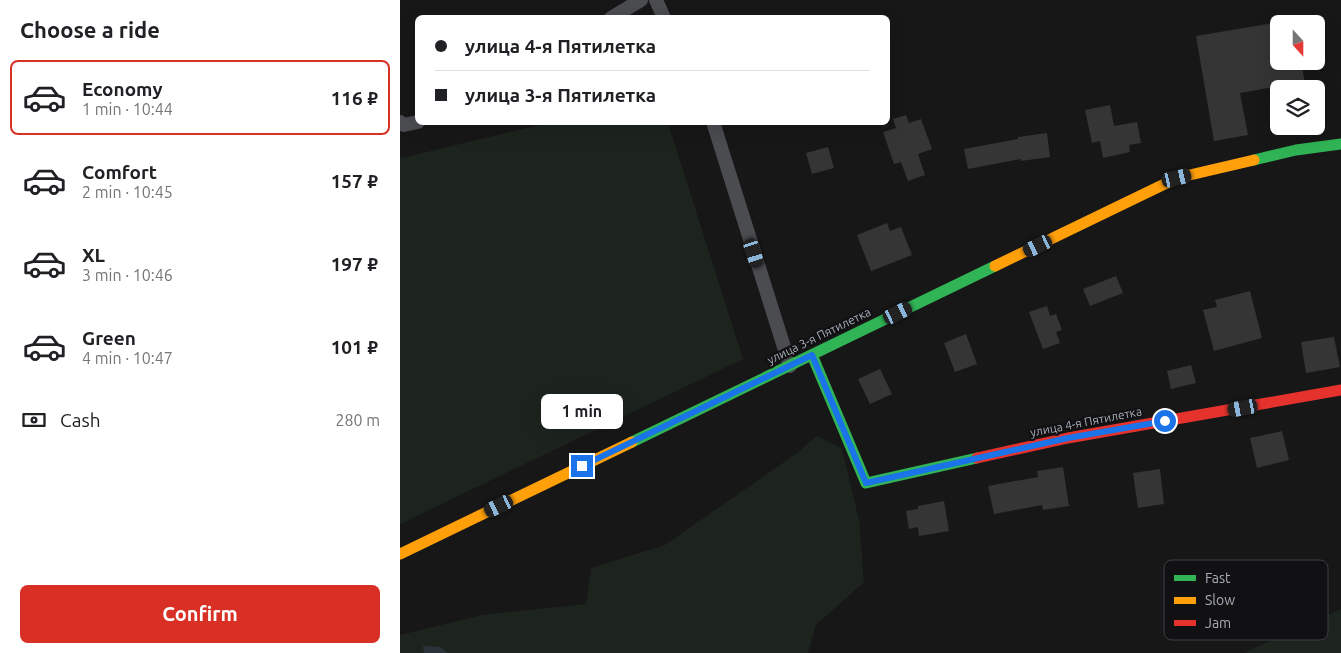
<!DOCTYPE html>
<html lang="en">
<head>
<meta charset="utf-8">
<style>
	:root { --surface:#fff; --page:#f6f6f6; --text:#202124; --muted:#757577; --line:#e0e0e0; --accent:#d93025 }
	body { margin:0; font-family:Ubuntu,sans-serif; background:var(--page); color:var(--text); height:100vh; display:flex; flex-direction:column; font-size:19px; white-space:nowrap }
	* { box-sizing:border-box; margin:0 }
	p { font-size:16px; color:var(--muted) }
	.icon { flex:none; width:28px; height:28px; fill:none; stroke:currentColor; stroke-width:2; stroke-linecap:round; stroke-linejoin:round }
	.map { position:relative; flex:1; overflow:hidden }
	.side { display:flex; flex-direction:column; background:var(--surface); width:400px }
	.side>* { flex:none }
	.guide { position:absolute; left:15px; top:15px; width:475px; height:110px; border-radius:8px; box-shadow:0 5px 20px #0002; display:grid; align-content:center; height:110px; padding:0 20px; background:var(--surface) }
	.needle { width:32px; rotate:159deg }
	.buttons { position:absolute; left:870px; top:15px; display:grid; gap:10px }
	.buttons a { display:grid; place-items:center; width:55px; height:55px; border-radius:8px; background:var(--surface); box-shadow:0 5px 20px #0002; font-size:25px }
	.end { position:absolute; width:22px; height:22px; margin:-11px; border:6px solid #1a73e8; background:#fff; box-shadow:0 0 0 2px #fff }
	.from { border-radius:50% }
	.bubble { position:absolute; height:35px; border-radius:8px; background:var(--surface); box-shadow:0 5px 20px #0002; font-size:16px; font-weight:700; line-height:35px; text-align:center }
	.car { position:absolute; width:15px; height:30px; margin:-15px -8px; border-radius:6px; box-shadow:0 0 4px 1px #0007; background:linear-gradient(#222 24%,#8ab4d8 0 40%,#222 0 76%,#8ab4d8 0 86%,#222 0) }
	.guide b { display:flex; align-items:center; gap:18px; height:48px; font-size:19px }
	.guide b+b { border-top:1px solid var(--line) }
	.guide i { width:12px; height:12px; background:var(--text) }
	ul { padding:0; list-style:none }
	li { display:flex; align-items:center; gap:15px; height:75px; margin:0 10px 8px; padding:0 10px; border:2px solid transparent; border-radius:8px }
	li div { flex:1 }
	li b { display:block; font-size:19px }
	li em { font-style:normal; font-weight:700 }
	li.on { border-color:var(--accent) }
	li>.icon { width:45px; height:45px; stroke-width:1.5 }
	h2 { padding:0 20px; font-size:22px; line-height:60px }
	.pay { display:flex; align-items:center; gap:12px; height:55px; padding:0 20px; font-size:19px }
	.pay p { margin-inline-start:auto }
	.button { display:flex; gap:10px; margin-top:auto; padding:10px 20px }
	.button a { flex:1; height:58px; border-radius:8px; background:var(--accent); color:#fff; font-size:20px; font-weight:700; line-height:58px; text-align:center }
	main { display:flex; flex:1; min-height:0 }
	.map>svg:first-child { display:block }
	.green { fill:#1d241e }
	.water { fill:#2a3239 }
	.building { fill:#353536 }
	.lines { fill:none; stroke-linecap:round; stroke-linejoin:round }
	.street { stroke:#4b4c50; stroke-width:14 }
	.fast { stroke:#30b455; stroke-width:11 }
	.slow { stroke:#ff9f0a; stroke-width:11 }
	.jam { stroke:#e5322d; stroke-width:11 }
	.route { stroke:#1a73e8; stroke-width:6 }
	.labels { text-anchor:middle; stroke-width:4.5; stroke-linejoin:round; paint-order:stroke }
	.street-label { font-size:12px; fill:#a8adb8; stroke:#111113 }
	.key { fill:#111113; stroke:#3e4045; stroke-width:1 }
	.key-label { font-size:14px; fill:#a8adb8 }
</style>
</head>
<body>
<main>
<section class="side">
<h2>Choose a ride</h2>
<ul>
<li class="on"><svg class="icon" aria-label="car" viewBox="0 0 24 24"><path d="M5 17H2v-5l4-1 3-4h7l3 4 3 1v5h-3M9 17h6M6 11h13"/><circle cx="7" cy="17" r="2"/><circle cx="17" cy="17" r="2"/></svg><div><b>Economy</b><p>1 min · 10:44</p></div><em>116 ₽</em></li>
<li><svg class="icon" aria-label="car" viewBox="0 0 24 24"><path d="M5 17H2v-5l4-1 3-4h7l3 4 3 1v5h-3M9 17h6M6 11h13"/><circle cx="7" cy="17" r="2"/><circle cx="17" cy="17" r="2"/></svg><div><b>Comfort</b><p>2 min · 10:45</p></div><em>157 ₽</em></li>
<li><svg class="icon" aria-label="car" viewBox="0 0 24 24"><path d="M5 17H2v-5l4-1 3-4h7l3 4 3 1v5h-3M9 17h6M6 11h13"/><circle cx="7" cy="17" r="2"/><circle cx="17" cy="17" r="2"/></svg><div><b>XL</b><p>3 min · 10:46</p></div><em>197 ₽</em></li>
<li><svg class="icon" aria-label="car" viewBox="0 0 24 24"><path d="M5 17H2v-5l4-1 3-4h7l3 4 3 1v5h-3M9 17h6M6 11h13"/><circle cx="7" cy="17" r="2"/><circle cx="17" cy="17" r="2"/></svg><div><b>Green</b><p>4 min · 10:47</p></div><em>101 ₽</em></li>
</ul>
<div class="pay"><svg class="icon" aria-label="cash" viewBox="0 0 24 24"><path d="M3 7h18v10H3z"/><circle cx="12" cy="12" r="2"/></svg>Cash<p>280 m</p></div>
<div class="button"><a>Confirm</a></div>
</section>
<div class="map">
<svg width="941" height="653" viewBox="0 0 941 653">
	<rect width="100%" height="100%" fill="#171717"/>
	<!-- green -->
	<path class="green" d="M148,123H268L343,359L0,524V156L2,158Z
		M417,436L442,449L459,520L464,582L416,625L408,653H0V635L82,615L186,604L191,568L265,545L397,453Z
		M941,609V653H844Z"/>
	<!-- water -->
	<path class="water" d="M23,646L40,647L48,653H24Z"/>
	<!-- building -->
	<path class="building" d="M879,22V61H901L906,89H886L885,85L840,93L848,135L814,141L796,36Z
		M710,105L714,126L737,122L741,143L729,145L730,152L703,158L700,141L692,143L685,110Z
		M506,115L509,123L521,119L532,149L518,154L525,175L508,181L501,162L494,164L483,132L496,128L493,119Z
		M647,133L650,157L621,161V159L568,169L564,149L618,139V137Z
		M428,147L434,168L412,174L406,153Z
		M487,223L490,231L501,227L512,255L471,271L457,235Z
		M716,276L723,293L690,306L683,289Z
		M850,291L862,338L814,351L803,310L817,307L815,300Z
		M647,306L650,316L656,314L662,330L656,332L660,343L643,349L629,312Z
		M566,334L577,364L555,372L544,343Z
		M934,337L940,367L906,373L901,342Z
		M791,365L796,383L771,389L767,371Z
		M480,369L492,394L470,404L458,379Z
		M882,431L889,460L857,468L850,438Z
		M663,467L669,506L643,510L642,505L594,514L588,486L638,477L637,471Z
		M760,469L764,504L738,508L733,473Z
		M544,501L549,531L519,536L518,527L509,529L506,511L518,509V506Z"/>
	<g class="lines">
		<!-- street -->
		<path class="street" d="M256,0L264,18
			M211,18L241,0
			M0,122L4,125L18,122
			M313,122L390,366"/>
		<!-- fast -->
		<path class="fast" d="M854,160L896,150L941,144
			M412,355L466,483L577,458
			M232,442L595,266"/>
		<!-- slow -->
		<path class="slow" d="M595,266L777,178L854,160
			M0,554L232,442"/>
		<!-- jam -->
		<path class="jam" d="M577,458L668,438L941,390"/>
	</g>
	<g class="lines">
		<!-- route -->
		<path class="route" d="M182,466L412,355L466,483L668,438L765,421"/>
	</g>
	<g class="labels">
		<!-- street labels -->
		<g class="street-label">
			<text transform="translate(419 336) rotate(-26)" y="4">улица 3-я Пятилетка</text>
			<text transform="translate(686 422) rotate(-11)" y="4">улица 4-я Пятилетка</text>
		</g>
	</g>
	<!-- legend -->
	<rect x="764" y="560" width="164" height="80" rx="8" class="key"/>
	<rect x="774" y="575" width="22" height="6" fill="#30b455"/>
	<rect x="774" y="597" width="22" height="7" fill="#ff9f0a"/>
	<rect x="774" y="620" width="22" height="6" fill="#e5322d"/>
	<g class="key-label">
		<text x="805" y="583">Fast</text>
		<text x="805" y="605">Slow</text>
		<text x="805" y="628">Jam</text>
	</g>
</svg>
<div class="buttons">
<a><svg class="needle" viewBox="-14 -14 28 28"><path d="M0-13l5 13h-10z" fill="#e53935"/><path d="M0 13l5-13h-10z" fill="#757577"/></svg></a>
<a><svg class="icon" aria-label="layers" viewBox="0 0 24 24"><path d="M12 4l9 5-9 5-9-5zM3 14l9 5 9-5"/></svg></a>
</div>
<i class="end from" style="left:765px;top:421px"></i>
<i class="end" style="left:182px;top:466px"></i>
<div class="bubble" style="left:141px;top:394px;width:82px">1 min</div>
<i class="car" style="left:777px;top:178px;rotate:77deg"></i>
<i class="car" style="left:638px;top:246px;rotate:244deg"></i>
<i class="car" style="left:354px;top:253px;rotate:162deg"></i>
<i class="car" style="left:498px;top:313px;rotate:64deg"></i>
<i class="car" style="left:843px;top:408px;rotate:260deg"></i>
<i class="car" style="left:99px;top:506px;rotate:244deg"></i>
<div class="guide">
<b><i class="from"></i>улица 4-я Пятилетка</b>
<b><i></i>улица 3-я Пятилетка</b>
</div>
</div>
</main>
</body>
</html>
